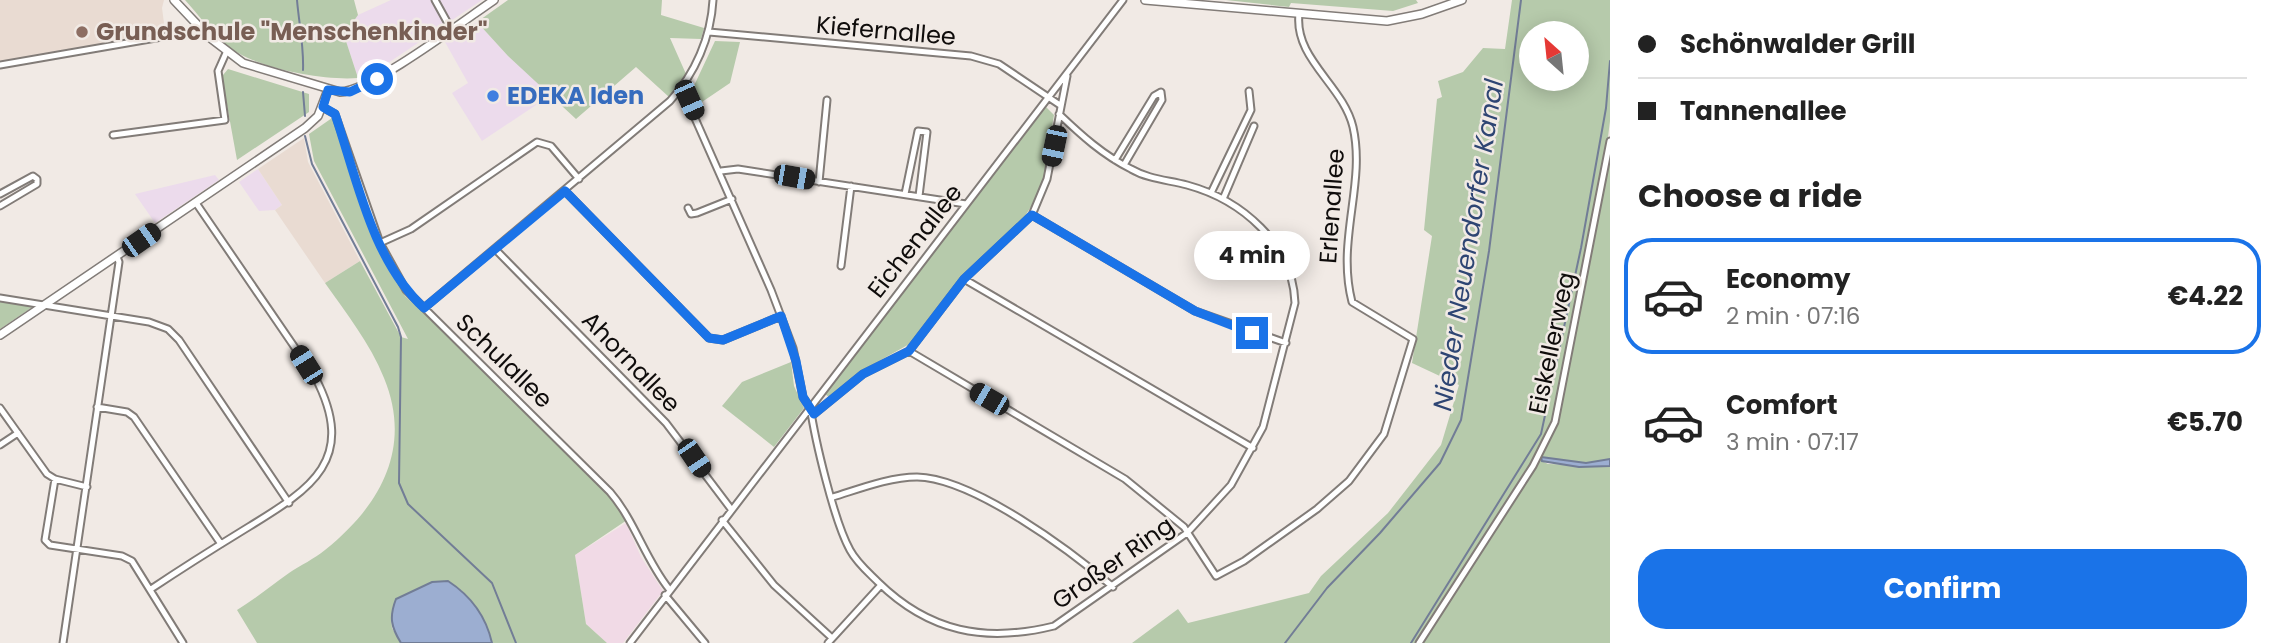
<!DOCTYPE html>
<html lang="en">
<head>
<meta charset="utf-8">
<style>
	:root { --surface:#fff; --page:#f2f2f2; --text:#222; --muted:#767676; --line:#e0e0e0; --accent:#1a73e8 }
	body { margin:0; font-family:Poppins,sans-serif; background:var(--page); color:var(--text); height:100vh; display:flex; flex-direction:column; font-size:26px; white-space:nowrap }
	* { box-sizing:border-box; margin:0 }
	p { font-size:23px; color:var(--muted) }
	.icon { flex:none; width:38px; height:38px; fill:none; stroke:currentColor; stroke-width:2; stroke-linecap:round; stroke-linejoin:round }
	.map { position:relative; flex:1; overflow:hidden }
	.side { display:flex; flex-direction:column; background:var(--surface); width:665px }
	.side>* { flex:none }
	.guide { display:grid; align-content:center; height:154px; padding:0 28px; background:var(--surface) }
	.needle { width:46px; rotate:333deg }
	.buttons { position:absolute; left:1519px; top:21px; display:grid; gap:14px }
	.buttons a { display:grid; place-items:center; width:70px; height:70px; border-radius:50%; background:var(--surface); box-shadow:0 4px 18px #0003; font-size:35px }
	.end { position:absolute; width:32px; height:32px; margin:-16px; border:9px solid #1a73e8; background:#fff; box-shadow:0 0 0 4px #fff }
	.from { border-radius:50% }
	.bubble { position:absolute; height:49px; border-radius:24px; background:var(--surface); box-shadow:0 4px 18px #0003; font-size:23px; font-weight:700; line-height:49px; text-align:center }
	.car { position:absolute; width:21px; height:42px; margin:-21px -10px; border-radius:9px; box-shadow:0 0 5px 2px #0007; background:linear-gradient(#222 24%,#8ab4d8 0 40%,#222 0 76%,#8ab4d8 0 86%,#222 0) }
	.guide b { display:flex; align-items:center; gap:24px; height:66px; font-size:26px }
	.guide b+b { border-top:2px solid var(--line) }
	.guide i { width:18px; height:18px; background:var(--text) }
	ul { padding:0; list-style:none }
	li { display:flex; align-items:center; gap:21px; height:116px; margin:0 14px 10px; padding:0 14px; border:4px solid transparent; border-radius:28px }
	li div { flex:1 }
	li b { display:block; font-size:26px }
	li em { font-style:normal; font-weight:700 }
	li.selected { border-color:var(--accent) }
	li>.icon { width:63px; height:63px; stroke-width:1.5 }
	h2 { padding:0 28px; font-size:32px; line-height:84px }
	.action { display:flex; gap:14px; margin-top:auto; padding:14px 28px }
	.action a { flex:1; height:80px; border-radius:28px; background:var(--accent); color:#fff; font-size:28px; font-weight:700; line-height:80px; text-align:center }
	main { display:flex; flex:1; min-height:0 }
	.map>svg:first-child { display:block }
	.commercial { fill:#ecdbec }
	.industrial { fill:#f1dae6 }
	.built { fill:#e9dbd2 }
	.green { fill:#b6caab; fill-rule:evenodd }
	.water { fill:#9caed1; stroke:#727d96; stroke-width:2 }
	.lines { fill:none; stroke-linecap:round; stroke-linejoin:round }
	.stream { stroke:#727d96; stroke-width:2 }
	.street-casing { stroke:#827c78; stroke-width:9 }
	.secondary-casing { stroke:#827c78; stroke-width:10 }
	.street { stroke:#fff; stroke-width:5 }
	.secondary { stroke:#fff; stroke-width:7 }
	.route { stroke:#1a73e8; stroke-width:9 }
	.education-dot { fill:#8d6e63; stroke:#f1eae5; stroke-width:2.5 }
	.shop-dot { fill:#3f7fe0; stroke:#f1eae5; stroke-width:2.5 }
	.labels { text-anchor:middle; stroke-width:5; stroke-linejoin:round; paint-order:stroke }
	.street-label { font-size:24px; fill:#0f0c0b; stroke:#f1eae5 }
	.education-label { font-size:24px; font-weight:bold; fill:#785e54; stroke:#f1eae5; text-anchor:start }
	.shop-label { font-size:24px; font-weight:bold; fill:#366cbe; stroke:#f1eae5; text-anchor:start }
	.water-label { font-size:26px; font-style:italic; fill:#2e4573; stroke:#f1eae5 }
</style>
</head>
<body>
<main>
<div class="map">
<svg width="1610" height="643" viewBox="0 0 1610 643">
	<rect width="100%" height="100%" fill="#f1eae5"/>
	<!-- commercial -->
	<path class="commercial" d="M391,0H482L388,63L358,78L344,35L358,15Z
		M477,22L508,56L551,95L482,141L452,93L468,83L445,42Z
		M258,169L282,205L275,210L259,211L239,182Z
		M215,175L219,180L155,223L135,194Z"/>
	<!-- industrial -->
	<path class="industrial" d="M626,523L641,557L663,591L623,643H607L586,624L575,555Z"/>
	<!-- built -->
	<path class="built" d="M0,0H164L162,8L165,31L164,34L0,62Z
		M304,138L308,162L360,261L325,283L275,210L282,205L258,169Z"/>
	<!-- green -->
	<path class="green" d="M185,0H354L358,15L344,35L358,78C323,81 252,68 225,44C210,31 198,14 185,0Z
		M508,0H662L661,15L704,28L701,39L670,38L686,74L669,97L636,67L576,119L508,56L477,22Z
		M1226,0H1416L1418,3L1393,11L1291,3L1289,7Z
		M1512,0H1610V121L1605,161L1557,407L1545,447L1555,429L1561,407L1610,158V459L1586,463L1542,457V461L1548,464L1610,466V643H1132L1178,609L1188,623L1309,593L1321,576L1388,513L1441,445L1459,385L1412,363L1432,236L1424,230L1437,99L1442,97L1438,81L1463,72L1483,48L1505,49ZM1531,33H1577V79H1531Z
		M715,41L740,42L730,83L699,104L692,90Z
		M228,69L309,94V112L237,160L223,83V75Z
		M1046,107L1054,115L1044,177L1037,197L1020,224L972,266L913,342L863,370L830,398L825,394Z
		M332,118L375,243L405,296L524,405L587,468L630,518L575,555L586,624L607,643H492C487,622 477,604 461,590H414L391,615L392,628L401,643H257L237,610C255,599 272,585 289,573C301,565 314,559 325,550C380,506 413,448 384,378C370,343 346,313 325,283L360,261L401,337L408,339L314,161L309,134Z
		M0,300L34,306L0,329Z
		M791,362L794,386L804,408L774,447L722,406L742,382Z"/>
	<!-- water -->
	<path class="water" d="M1541,457L1586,463L1610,459V466L1579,467L1542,461Z
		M448,581C471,596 486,616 492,643H401C391,627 389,617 396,599L432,582Z"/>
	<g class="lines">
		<!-- stream -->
		<path class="stream" d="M297,0C299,24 304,46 303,70
			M303,92L305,116
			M305,136L312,164L398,327L401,337L399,483L408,504L492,583L516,643
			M1285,643L1327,588L1380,533L1440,463L1461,420L1489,251L1521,0
			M1411,643L1541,434L1581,248L1606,108L1610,61"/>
		<defs>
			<path id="street" d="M435,0L451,29
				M709,32L971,56L999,64L1060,105
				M0,65L202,30
				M682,89L771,290L793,348L803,397L814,414L863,374L909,351L964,279L1032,215L1047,179L1067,76
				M322,107L335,114L380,243L406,290L610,492C635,521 645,559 669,589
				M113,135L225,120L218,71L226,53
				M1115,160L1154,96L1161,92L1162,100L1124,165
				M721,171L738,169L966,204
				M819,182L827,100
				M565,191L709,338L723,340L781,316
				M1211,193L1251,110L1249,91
				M0,194L33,176L37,179V184L0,206
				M905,194L918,131L927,132L919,196
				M1223,199L1254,126
				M688,208L691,214L697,213L732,199
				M1032,215L1195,311L1286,343
				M380,243L411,229L537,142L551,146L579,179
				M495,249L666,423L731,509
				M841,266L851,186
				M964,279L1253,448
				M0,298L149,322L168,329L179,340L289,503
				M424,308L670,101C695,74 711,37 713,0
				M909,351L1125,479L1184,527L1216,576L1244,561L1317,509L1349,481L1384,434L1413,339L1352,302C1336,240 1366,184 1353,127C1343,85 1294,59 1299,14
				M810,406C815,440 834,521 850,550C857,563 868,572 878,582C929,632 985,643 1054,626L1187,533L1231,485L1263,427L1295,303C1293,244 1242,200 1187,185C1168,180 1148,179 1131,169C1103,155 1081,135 1059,114
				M97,407L127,412L134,417L221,544
				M0,408L47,474L55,479L87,487
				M0,445L18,433
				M55,479L45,540L50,545L122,556L132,561L183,643
				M833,497C859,489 889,477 917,477C973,478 1071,551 1113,587
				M722,520L774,585L832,638
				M151,589C181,569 211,550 242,531C307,491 360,463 315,377L196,203
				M665,595L705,643
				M63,643L119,262L117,257
				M630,643L1123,0
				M828,643L881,585
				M1419,643L1533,466L1555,422L1610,141"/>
			<path id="secondary" d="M174,0L209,37L243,63L340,92C371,91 463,21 494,0
				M1145,0L1387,21L1422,14L1462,0
				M0,335L305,128L318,116L328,90"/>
		</defs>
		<!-- street casing -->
		<use href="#street" class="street-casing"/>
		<!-- secondary casing -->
		<use href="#secondary" class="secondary-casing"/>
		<!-- street -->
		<use href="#street" class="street"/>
		<!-- secondary -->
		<use href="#secondary" class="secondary"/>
	</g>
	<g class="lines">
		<!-- route -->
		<path class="route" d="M377,79L350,92L328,90L323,107L335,114C357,179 372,260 424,308L565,191L709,338L723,340L781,316L796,361L803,397L814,414L863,374L909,351L964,279L1032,215L1195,311L1252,333"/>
	</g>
	<!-- markers -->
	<circle class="education-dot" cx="82" cy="32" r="7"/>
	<circle class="shop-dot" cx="493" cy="96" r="7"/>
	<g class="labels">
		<!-- street labels -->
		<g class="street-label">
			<text transform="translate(886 31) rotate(5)" y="8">Kiefernallee</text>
			<text transform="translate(1332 206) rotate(-86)" y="8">Erlenallee</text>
			<text transform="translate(915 241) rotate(-52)" y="8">Eichenallee</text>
			<text transform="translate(1552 343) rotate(-78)" y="8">Eiskellerweg</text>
			<text transform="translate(504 361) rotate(44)" y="8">Schulallee</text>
			<text transform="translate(631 362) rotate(46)" y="8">Ahornallee</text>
			<text transform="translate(1113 563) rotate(-35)" y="8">Großer Ring</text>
		</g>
		<!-- education labels -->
		<g class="education-label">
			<text x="96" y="40">Grundschule "Menschenkinder"</text>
		</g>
		<!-- shop labels -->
		<g class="shop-label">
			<text x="507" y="104">EDEKA Iden</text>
		</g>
		<!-- water labels -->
		<g class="water-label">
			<text transform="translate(1468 245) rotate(-81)" y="9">Nieder Neuendorfer Kanal</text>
		</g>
	</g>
</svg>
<div class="buttons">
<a><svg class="needle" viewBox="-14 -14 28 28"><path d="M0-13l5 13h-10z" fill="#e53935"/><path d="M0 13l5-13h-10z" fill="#767676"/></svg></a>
</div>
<i class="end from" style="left:377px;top:79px"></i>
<i class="end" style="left:1252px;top:333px"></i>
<div class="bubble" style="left:1194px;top:231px;width:116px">4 min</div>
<i class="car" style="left:689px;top:100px;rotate:156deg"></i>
<i class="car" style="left:1054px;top:146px;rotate:192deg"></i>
<i class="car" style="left:794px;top:177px;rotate:100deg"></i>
<i class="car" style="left:141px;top:240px;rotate:55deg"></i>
<i class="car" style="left:306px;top:365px;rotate:328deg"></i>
<i class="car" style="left:989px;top:399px;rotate:300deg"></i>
<i class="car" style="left:694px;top:458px;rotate:146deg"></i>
</div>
<section class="side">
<div class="guide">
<b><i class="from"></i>Schönwalder Grill</b>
<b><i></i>Tannenallee</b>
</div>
<h2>Choose a ride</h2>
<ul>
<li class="selected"><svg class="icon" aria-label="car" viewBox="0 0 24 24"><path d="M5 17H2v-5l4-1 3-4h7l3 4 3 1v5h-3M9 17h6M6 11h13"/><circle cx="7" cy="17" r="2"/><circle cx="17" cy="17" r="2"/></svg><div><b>Economy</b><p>2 min · 07:16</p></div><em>€4.22</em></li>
<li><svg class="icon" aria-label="car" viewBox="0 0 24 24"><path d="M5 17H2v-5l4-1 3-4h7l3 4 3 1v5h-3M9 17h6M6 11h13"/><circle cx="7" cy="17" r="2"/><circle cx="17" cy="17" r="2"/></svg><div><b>Comfort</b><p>3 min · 07:17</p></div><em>€5.70</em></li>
</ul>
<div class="action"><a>Confirm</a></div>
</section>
</main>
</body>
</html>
